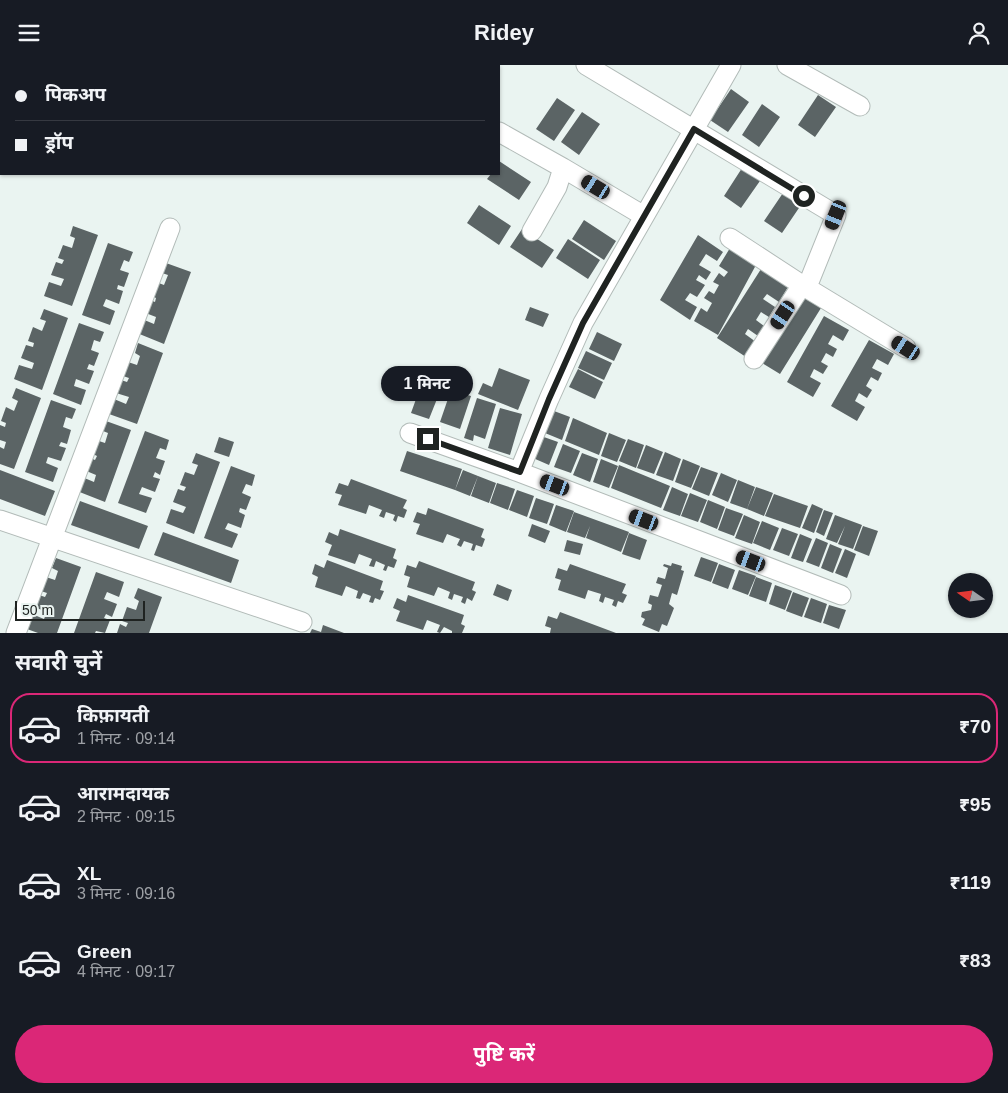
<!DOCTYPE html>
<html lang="hi">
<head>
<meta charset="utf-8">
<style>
	:root { --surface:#171b24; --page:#20242c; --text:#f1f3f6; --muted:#9ea1a6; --line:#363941; --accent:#db2777 }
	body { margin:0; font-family:Helvetica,"Noto Sans Devanagari",sans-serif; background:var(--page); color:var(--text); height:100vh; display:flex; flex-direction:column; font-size:19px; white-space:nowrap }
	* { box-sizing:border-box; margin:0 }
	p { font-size:16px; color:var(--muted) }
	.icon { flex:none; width:28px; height:28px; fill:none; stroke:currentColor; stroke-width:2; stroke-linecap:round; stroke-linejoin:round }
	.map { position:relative; height:568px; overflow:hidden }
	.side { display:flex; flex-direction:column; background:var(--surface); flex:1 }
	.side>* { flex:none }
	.banner { position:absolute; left:0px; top:0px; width:500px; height:110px; box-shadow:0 1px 4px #0004; display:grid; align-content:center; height:110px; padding:0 15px; background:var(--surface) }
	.needle { width:32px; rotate:284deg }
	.controls { position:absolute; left:948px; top:508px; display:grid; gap:10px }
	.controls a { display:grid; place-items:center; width:45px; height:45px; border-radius:50%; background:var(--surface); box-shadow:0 1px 4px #0004; font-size:25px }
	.scale { position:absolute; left:15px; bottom:12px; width:130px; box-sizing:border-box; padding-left:5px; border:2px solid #1f2321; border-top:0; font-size:14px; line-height:18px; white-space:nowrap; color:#1f2321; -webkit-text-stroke:4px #eaf4f1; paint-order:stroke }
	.end { position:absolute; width:22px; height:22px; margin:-11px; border:6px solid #1f2321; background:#fff; box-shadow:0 0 0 2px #fff }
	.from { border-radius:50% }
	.bubble { position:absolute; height:35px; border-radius:18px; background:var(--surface); box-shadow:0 1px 4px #0004; font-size:16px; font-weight:700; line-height:35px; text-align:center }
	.car { position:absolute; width:15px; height:30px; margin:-15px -8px; border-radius:6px; box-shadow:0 0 4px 1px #0007; background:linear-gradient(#222 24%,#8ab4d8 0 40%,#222 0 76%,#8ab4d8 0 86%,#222 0) }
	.banner b { display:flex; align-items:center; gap:18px; height:48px; font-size:19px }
	.banner b+b { border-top:1px solid var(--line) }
	.banner i { width:12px; height:12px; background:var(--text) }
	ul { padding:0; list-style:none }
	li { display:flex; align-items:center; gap:15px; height:70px; margin:0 10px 8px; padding:0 5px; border:2px solid transparent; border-radius:20px }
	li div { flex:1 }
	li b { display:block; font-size:19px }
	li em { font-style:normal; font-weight:700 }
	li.current { border-color:var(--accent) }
	li>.icon { width:45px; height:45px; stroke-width:1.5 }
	h2 { padding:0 15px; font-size:22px; line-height:60px }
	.button { display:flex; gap:10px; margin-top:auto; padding:10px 15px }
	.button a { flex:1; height:58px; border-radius:30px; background:var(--accent); color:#fff; font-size:20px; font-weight:700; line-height:58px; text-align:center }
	header { display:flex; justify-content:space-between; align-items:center; height:65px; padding:0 15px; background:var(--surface); font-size:22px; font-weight:700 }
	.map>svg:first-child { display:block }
	.building { fill:#5b6465 }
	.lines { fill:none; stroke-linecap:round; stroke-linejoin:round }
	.minor-casing { stroke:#b2bbb8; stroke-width:21 }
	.minor { stroke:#fff; stroke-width:19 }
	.route { stroke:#1f2321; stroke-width:6 }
</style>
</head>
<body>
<header><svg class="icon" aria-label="menu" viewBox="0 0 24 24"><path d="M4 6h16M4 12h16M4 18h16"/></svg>Ridey<svg class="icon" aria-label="person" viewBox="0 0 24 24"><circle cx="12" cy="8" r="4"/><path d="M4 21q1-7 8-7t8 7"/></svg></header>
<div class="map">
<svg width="1008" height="568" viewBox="0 0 1008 568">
	<rect width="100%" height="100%" fill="#eaf4f1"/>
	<!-- building -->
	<path class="building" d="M731,24L749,37L728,67L710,55Z
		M818,30L836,42L815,72L798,60Z
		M557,33L575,45L554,76L536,64Z
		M762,39L780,52L759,82L742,70Z
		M582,47L600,59L579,90L561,77Z
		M499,96L531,117L519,135L487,114L491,109H499Z
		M744,100L762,113L741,143L724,131Z
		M785,125L803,137L782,168L764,156Z
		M479,140L511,161L499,180L467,158Z
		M584,155L616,176L604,195L572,174Z
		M73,161L98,170L72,241L44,231L49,217L61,221L64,214L51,210L56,197L62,199L64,195L58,193L63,180L72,183L75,173L70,171Z
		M522,164L554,185L542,203L510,182Z
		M698,170L723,187L717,196L706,189L699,200L711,207L706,215L699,210L696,215L705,220L697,232L690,228L685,235L697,242L690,255L660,235Z
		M568,174L600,195L588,214L556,193Z
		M108,178L133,187L129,197L124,195L120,205L129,208L124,222L118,220L117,224L123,226L119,239L106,234L103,241L115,246L110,260L82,250Z
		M730,183L756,200L718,270L694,256L701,243L707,247L712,238L704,233L709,226L714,229L719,220L713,217L719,208L724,212L728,207L719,201Z
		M166,198L191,207L164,279L137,268L142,254L154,259L156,252L143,247L148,234L155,237L156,233L150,230L156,217L164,220L168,210L162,208Z
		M761,204L788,222L779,237L767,229L763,234L775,242L769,252L761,247L756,255L764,261L758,271L748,264L745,269L756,277L746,292L717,273Z
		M799,230L821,243L780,309L757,295L786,252L791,255L796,247L791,244Z
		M530,242L549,249L543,262L525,255Z
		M44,244L68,253L42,325L14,314L19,300L32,304L34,298L21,293L26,280L33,282L34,278L28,276L33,262L42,266L46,256L40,254Z
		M824,251L849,265L843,276L833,270L828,279L837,284L833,292L826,288L821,297L828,301L823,309L814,304L810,312L821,318L813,332L787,317Z
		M79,258L104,267L100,277L94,275L91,285L99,288L94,301L89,299L87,304L94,306L89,319L76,314L74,321L86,325L81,340L53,329Z
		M597,267L622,279L614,296L589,284Z
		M869,275L894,289L888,300L877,294L872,303L882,308L878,316L871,312L866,321L872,325L867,333L859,328L855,336L865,342L857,356L831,341Z
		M138,278L163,288L137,359L109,349L114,334L126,339L129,332L116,328L121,315L127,317L129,313L123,311L128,297L137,300L140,291L135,288Z
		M586,286L612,298L604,315L578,303Z
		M499,303L530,315L518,345L478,329L483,318L492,322Z
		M578,304L603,317L595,334L569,322Z
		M424,312L443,319L429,354L411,348Z
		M16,323L41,333L14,404L0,399V382L4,384L6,377L0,375V360L5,362L6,358L1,356L6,342L14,346L18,336L12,333Z
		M451,325L471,331L460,364L440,357Z
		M477,333L496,339L485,374L474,370L473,376L464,373Z
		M51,335L76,344L72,354L66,352L63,362L71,365L67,379L61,377L59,381L66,383L61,396L48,392L46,398L58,403L53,417L25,407Z
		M500,343L522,349L510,390L488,383Z
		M554,346L570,352L562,375L545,368Z
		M573,353L607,368L599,390L565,376Z
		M106,356L131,365L105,437L77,426L82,412L94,417L96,410L84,405L88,392L95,395L97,391L91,388L96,375L105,378L108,368L103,366Z
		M145,366L169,375L166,385L160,383L156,393L165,396L160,410L155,407L153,412L160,414L155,427L142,422L139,429L152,433L146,448L118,438Z
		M609,368L626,375L617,397L601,391Z
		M541,371L558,377L549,400L533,393Z
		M219,372L234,377L229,392L214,387Z
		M628,374L644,380L636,403L619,396Z
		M563,379L580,386L571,408L554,402Z
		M646,380L663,387L654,409L637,403Z
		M407,386L462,404L455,425L400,406Z
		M665,387L681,394L673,416L656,410Z
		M196,388L220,397L194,469L166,458L171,444L183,448L186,442L173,437L178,424L184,426L186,422L180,420L185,407L194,410L198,400L192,398Z
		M582,388L598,394L590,417L573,410Z
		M601,394L618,401L609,423L593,417Z
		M683,394L700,401L691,423L675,417Z
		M619,400L670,421L661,443L611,423Z
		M231,401L255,410L252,421L246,419L242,428L251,432L246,445L240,443L239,447L245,450L241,463L228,458L225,464L238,469L232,483L204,473Z
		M701,402L718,408L709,431L692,424Z
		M0,405L55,426L45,451L0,434Z
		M463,405L478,411L470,431L455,425Z
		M721,408L737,415L728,437L712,430Z
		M478,411L496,418L489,438L471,431Z
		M351,414L407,435L403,443L407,445L404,453L398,451L396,457L393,455L395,450L386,447L384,453L379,451L382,445L369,440L366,449L338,440L342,430L335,428L339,418L348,421Z
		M738,415L755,422L747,444L730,438Z
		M497,418L515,424L508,445L490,438Z
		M672,422L688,429L680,451L663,445Z
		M756,422L773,428L764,451L747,444Z
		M517,425L534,431L527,452L509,445Z
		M690,428L707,435L698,457L681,451Z
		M774,429L808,441L800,463L765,451Z
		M536,433L554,439L547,459L529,453Z
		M708,435L725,442L717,464L700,457Z
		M80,436L148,461L139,484L71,460Z
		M812,439L823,444L814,468L802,463Z
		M556,440L574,446L566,467L549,460Z
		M428,443L484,464L481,472L485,474L482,482L476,480L474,486L471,485L473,479L464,476L461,482L457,480L460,474L447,469L443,478L416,469L420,459L413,457L417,447L426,450Z
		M726,443L743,449L734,471L718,465Z
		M824,445L833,448L824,471L816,467Z
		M574,447L629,467L621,487L586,473L590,461L585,473L567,467Z
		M744,450L760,457L752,479L735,473Z
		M835,450L862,460L853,484L838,479L845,461L837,478L826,474Z
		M762,456L779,463L770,485L753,478Z
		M532,459L550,466L545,478L528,471Z
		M863,461L878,466L869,491L854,485Z
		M782,463L798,469L789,491L773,485Z
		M340,464L396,484L393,493L397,495L394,503L388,501L386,506L383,505L385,500L376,496L374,502L369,501L372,494L359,489L355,499L328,490L332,480L325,477L329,467L338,471Z
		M163,467L239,495L231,518L154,490Z
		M629,468L647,475L640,495L622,489Z
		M800,469L812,474L803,497L791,493Z
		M816,473L828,478L819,502L806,497Z
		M567,475L583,479L580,490L564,486Z
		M830,479L842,484L833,508L821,503Z
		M845,484L856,489L847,513L835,508Z
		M701,492L718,498L711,517L694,511Z
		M56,493L81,502L57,568H38L27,564L32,549L44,554L47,547L34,542L39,530L45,532L47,528L41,526L46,512L55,515L58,506L52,503Z
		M327,495L383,516L380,525L384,526L380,535L375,533L373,538L369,537L371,531L363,528L360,534L356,533L358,526L346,521L342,531L315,522L318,512L312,509L315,499L324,503Z
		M419,496L475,517L472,525L476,527L472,536L467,533L465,539L461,537L463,532L454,529L452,535L448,533L450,527L438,522L434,531L407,522L410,512L404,510L407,500L416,503Z
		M672,498L682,501L681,505L684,506L677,530L672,528L669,539L674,543L667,561L662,559L659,567L642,560L645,554L641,552L642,547L651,545L652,540L648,538L650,530L658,532L662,520L656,518L658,512L665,514L668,503L663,501L664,499L671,501Z
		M570,499L626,519L622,528L627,530L623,538L618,536L616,542L612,540L614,535L605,532L603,538L599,536L601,529L588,525L585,534L558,525L561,515L555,513L558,503L567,506Z
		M719,499L735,505L728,524L712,518Z
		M739,505L756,511L748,530L732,524Z
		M96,507L124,517L119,532L107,527L104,534L117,539L112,552L106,549L104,553L110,555L105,568L96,566L95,568H74Z
		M756,512L772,518L766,537L749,531Z
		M497,519L512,525L508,536L493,530Z
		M775,520L792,526L785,545L769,539Z
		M138,523L162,532L149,568H117L120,559L126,562L128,558L122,556L127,542L136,545L139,536L134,533Z
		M793,527L809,533L802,552L786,546Z
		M408,530L464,550L461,559L465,561L462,568H452V566L444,562L440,568L437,567L440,560L427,555L423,565L396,556L400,546L393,543L397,533L406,537Z
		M811,533L827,539L821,558L804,552Z
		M829,540L846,545L839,564L823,558Z
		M560,547L616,568H550L551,563L545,561L548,551L557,554Z
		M323,560L344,568H310L312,564L321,567Z"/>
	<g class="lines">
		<defs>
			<path id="minor" d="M397,0L400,1
				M586,0L836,150L809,217L802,220L754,294
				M787,0L860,41
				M419,1L420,0
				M499,67L563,103L644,151
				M532,166L557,122L563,103
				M730,173L802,220L906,283
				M410,368L519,407L841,530
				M519,407L549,334L583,258L731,0
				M0,455L302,557
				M16,568L170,163"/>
		</defs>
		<!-- minor casing -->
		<use href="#minor" class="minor-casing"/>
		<!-- minor -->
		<use href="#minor" class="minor"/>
	</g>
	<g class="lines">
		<!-- route -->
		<path class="route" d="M428,374L520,407L549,334L583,258L694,64L804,131"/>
	</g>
</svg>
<div class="controls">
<a><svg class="needle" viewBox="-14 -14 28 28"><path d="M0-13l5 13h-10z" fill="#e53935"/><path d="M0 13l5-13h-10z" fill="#9ea1a6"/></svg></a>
</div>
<div class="scale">50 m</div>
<i class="end from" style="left:804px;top:131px"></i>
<i class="end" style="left:428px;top:374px"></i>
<div class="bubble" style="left:381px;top:301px;width:92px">1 मिनट</div>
<i class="car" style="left:596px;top:122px;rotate:301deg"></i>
<i class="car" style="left:836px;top:150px;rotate:202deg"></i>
<i class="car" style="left:783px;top:250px;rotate:213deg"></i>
<i class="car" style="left:906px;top:283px;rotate:302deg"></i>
<i class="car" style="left:555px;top:420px;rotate:291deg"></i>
<i class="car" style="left:644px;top:455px;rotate:291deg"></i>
<i class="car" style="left:751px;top:496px;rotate:291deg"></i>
<div class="banner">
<b><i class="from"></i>पिकअप</b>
<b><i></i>ड्रॉप</b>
</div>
</div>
<section class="side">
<h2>सवारी चुनें</h2>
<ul>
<li class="current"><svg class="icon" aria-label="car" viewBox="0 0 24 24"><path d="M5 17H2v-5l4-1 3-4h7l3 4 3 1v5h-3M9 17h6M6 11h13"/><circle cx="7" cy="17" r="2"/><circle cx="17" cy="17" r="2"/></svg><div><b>किफ़ायती</b><p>1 मिनट · 09:14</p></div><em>₹70</em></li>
<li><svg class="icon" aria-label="car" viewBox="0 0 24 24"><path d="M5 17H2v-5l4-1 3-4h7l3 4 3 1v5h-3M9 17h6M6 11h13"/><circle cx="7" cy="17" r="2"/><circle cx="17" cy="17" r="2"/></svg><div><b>आरामदायक</b><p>2 मिनट · 09:15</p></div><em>₹95</em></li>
<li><svg class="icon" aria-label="car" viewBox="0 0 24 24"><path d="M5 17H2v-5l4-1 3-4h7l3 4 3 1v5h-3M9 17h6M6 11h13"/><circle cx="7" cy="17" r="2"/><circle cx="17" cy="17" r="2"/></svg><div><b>XL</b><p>3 मिनट · 09:16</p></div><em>₹119</em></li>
<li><svg class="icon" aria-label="car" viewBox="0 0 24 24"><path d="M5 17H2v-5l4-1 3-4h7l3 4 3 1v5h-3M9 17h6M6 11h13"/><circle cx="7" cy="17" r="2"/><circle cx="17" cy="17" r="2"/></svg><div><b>Green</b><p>4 मिनट · 09:17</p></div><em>₹83</em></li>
</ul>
<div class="button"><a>पुष्टि करें</a></div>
</section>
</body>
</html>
